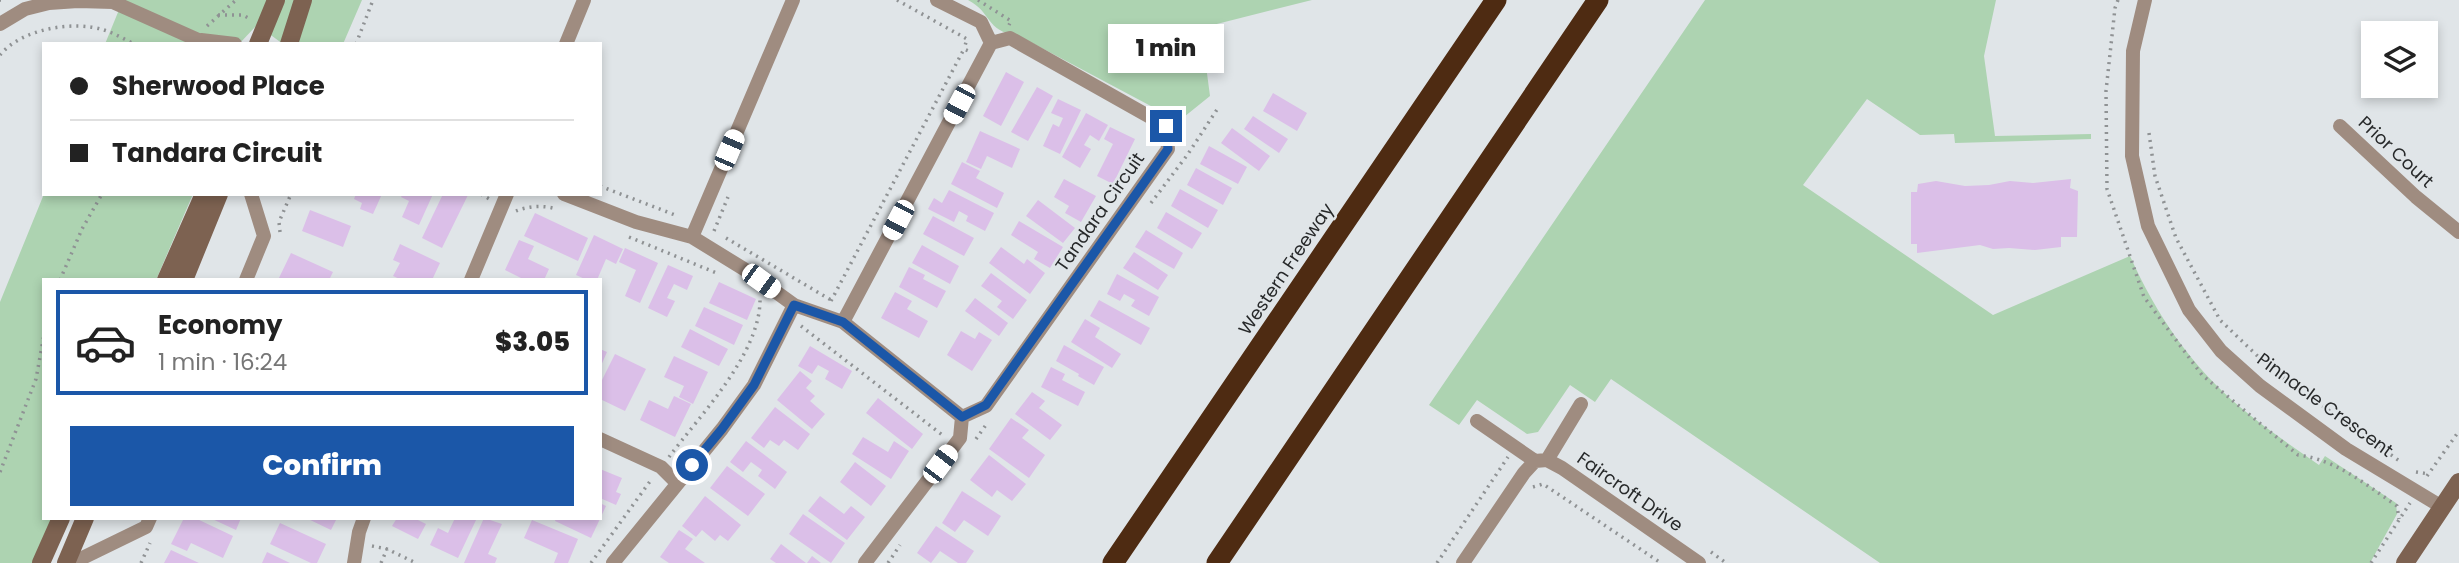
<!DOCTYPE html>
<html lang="en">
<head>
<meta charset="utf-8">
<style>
	:root { --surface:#fff; --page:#f6f6f6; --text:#222; --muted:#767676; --line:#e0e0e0; --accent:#1b57a8 }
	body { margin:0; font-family:Poppins,sans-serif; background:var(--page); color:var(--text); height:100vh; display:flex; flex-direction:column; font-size:26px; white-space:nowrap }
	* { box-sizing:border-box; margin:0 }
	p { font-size:23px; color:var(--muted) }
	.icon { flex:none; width:38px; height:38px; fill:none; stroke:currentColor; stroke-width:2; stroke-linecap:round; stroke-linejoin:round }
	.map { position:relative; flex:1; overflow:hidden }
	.sheet { position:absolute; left:42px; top:278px; width:560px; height:242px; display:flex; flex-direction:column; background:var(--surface); border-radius:0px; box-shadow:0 4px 10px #0003 }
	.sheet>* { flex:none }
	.banner { position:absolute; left:42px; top:42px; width:560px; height:154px; border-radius:0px; box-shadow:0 4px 10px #0003; display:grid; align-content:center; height:154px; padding:0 28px; background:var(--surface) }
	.tools { position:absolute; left:2361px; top:21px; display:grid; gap:14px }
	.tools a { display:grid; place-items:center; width:77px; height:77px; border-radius:0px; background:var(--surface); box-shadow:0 4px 10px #0003; font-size:35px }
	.end { position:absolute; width:32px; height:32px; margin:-16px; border:9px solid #1b57a8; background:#fff; box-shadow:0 0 0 4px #fff }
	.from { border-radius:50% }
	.bubble { position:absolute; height:49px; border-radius:0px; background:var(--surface); box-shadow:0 4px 10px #0003; font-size:23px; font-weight:800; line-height:49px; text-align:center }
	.car { position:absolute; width:21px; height:42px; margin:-21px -10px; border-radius:9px; box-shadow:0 0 5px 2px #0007; background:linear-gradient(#fff 24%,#345 0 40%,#fff 0 76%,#345 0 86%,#fff 0) }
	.banner b { display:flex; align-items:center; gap:24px; height:66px; font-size:26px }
	.banner b+b { border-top:2px solid var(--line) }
	.banner i { width:18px; height:18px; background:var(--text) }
	ul { padding:12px 0 0; list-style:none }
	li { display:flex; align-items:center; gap:21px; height:105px; margin:0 14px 10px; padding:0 14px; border:4px solid transparent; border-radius:0px }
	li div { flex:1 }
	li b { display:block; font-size:26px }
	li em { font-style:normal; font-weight:800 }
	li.on { border-color:var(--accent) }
	li>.icon { width:63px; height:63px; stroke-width:1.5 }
	.action { display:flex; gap:14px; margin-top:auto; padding:14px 28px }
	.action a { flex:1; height:80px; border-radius:0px; background:var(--accent); color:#fff; font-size:28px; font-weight:800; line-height:80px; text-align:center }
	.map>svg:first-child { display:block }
	.green { fill:#add3b1 }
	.building { fill:#dbbfe8 }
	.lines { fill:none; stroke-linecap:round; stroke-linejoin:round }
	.path { stroke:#8f9294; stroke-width:3.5; stroke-dasharray:2 5; stroke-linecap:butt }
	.street { stroke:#9f8c80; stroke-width:14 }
	.secondary { stroke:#7d6251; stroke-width:18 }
	.highway { stroke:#4e2b12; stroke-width:21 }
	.route { stroke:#1b57a8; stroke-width:9 }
	.labels { text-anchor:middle; stroke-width:5; stroke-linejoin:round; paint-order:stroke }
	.street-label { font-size:18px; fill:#27292a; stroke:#e0e5e8 }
</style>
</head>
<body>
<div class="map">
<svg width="2459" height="563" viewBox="0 0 2459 563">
	<rect width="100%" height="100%" fill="#e0e5e8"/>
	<!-- green -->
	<path class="green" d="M123,0H362L343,44H283L257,25L239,44H105Z
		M968,0H1312L1201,28L1210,96L1179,121L1021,37C984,31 993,13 968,0Z
		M1705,0H1996L1984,56L1995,136L2091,134V139L1955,143L1954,134L1920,135L1867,99L1803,185L1993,315L2130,256C2156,314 2191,366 2240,407C2265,428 2292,446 2319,465L2325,456L2396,503L2397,514L2370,563H1880L1611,379L1595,402L1570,385L1538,432L1527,434L1477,400L1459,425L1429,405Z
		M44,194H193L156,280H44V518H52L33,563H0V302Z"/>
	<!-- building -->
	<path class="building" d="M1006,72L1024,82L1001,126L983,116Z
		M1037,87L1053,96L1028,141L1011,132Z
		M1273,93L1307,113L1297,131L1263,111Z
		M1058,99L1081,110L1060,154L1043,146L1053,124L1059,127L1063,118L1051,113Z
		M1086,113L1108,125L1099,141L1090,135L1084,145L1091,149L1080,168L1062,157Z
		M1253,116L1288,139L1279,153L1244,129Z
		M1110,127L1135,139L1113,184L1097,176L1113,144L1104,139Z
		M1232,128L1270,156L1259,171L1221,143Z
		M980,131L1020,149L1012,168L987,156L981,169L966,162Z
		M1209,146L1247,167L1238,184L1200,164Z
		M962,162L980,171L976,178L1004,193L997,208L951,184Z
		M1196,168L1232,188L1223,205L1187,185Z
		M1064,179L1096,196L1081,222L1065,213L1069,206L1054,197Z
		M2071,179L2070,188L2078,191L2077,237H2061V247L2035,250L2009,248L1993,249L1980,245L1917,253V244H1911V192H1917L1918,184L1936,181L1965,186L1989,185L2010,181L2033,183Z
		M1180,189L1218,210L1208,228L1171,206Z
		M949,190L994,213L985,231L966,221L968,216L959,211L954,222L928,209L934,198L942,203Z
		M356,194H382L373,214L360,209L362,203L354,199Z
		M403,194H433L419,225L402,217L409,201L401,197Z
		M443,194L468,195L442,248L422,238Z
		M1038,200L1075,228L1063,243L1026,216Z
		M310,210L351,226L343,247L302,231Z
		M1166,212L1202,233L1192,249L1157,228Z
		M535,213L588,238L578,261L524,236Z
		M933,216L974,238L964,256L923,234Z
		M1019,221L1063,247L1050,268L1034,259L1038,252L1011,235Z
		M1146,230L1183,253L1174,269L1135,247Z
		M594,235L623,249L616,264L606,259L597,280H587L576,275Z
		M519,240L534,246L528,259L549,269L544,280H525L505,270Z
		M400,244L440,263L432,280H402L393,276L400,263L393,260Z
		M922,245L959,266L950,284L912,263Z
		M1001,247L1024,264L1027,259L1045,273L1030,294L989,263Z
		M625,248L658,263L640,303L625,296L636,270L619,262Z
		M1134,252L1168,275L1158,290L1123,268Z
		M291,253L333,272L329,280H278Z
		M668,265L693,276L687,290L674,284L667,298L675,301L667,317L648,308Z
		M909,267L925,275L923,279L946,291L937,308L899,287Z
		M991,273L1027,300L1013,319L997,307L1002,301L981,286Z
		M1117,274L1159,297L1149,316L1131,306L1135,300L1124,294L1120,301L1107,294Z
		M719,282L756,299L747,320L709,303Z
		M895,292L912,301L907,309L928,321L919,338L881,318Z
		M975,298L1008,323L999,336L965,311Z
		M1099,300L1150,328L1141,345L1090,316Z
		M704,307L743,325L734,345L695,326Z
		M1085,319L1100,328L1095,337L1121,354L1112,368L1071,342Z
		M690,329L728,349L719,366L681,347Z
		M961,331L975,339L979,332L992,340L972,371L947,355Z
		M1064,345L1104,367L1094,385L1078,376L1079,374L1056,361Z
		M810,346L852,371L842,389L825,379L829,371L818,365L812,374L798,366Z
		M600,349L607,352L600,368Z
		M615,354L646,369L625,411L600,399V384Z
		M674,356L708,372L693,404L679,397L684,386L664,377Z
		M1051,367L1065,374L1062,380L1085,392L1078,406L1041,387Z
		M800,371L812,381L806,388L815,396L810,401L825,414L812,429L777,400Z
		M1032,392L1045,401L1039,408L1062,425L1050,440L1015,414Z
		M674,396L691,404L675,437L640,420L649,400L668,409Z
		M878,398L923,434L912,449L866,413Z
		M775,407L810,434L798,450L784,440L779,446L770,440L764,448L751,438Z
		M1011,418L1029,430L1022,438L1045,455L1029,478L989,449Z
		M863,437L888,452L894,441L909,451L891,479L852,454Z
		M746,441L787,472L775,489L758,476L762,470L751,462L743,472L730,462Z
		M989,455L1026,484L1012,501L997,490L992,497L970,480Z
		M855,462L886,486L871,506L840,482Z
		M727,466L765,494L748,516L710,488Z
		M600,469L622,478L616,492L621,494L616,505L600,498Z
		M962,491L1001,516L988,536L964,520L955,532L942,523Z
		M705,496L741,525L728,541L720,535L715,541L702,530L696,537L682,526Z
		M820,496L844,514L851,506L865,517L847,540L808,511Z
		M600,503L606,506L591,538L555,521L556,518H600Z
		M803,514L845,543L831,563L789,534Z
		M184,518H195L233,536L223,558L191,543L187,551L171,544Z
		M210,518H241L236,530Z
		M306,518H337L331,530Z
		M397,518H419L418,520L426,524L418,539L392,526Z
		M455,518H477L458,558L430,545L438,528L448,533Z
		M484,518L502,524L488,554L497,558L495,563H464Z
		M532,520L578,539L568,563H554L558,553L524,538Z
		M280,523L326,544L317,563H311L270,544Z
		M936,526L974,551L966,563H958L940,551L931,563L917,553Z
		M679,530L693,539L685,549L705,563H669L660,557Z
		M781,544L806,563H776L770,559Z
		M171,550L199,563H164Z
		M267,552L290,563H262Z
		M812,556L821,563H807Z"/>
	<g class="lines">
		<!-- path -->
		<path class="path" d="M0,0H1
			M897,0L967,39L964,49
			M978,0L1011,21L1009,25
			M2118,0L2115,8L2106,91L2107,189L2144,297L2202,375L2298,455C2337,460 2365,484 2397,506L2399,519
			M218,15H243L250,19
			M207,26L236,0
			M356,44L373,0
			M0,55C21,29 73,20 104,30C114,33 124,39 134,44
			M2149,133L2155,176L2176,238L2220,320L2271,369L2401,462
			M600,186L675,215
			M481,194L491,200
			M1151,203L1188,154L1218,108
			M516,211C528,206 544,205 556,209
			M714,231L728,197
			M280,232L279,222L291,194
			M629,237L719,274
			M726,238L831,300
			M60,280L82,229L102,194
			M831,301L964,49L971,52
			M801,326L945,437
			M976,439L988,422
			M669,457C700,415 760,354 760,300
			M0,472L36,379L44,335
			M2416,472L2429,474
			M2427,476L2459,431
			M1533,487L1543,484L1661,563
			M372,546L387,549
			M1711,552L1726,563
			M141,563L150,543
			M381,563L387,549L416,563
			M591,563L651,480
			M888,563L900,545
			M1437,563L1508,457
			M2371,563L2410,503"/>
		<!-- street -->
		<path class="street" d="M937,0L981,22L991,43
			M2145,0L2133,51L2132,156L2148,226L2189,310L2221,351L2260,386L2346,449L2442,507
			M0,24L25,9L49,3L78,1L113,2L207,44
			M201,40L235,44
			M566,44L584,0
			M2340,126L2416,197L2459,232
			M564,194L636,222L692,237L744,269L794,305L843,322L962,417
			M692,237L793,0
			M246,280L264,236L251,194
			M471,280L507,194
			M843,322L991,43L1010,38L1166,126L1168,149L986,406L962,417
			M1477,421L1535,461
			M600,439L661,467L677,483
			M1547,460L1581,404
			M72,563L146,527L150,518
			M354,563L359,532L364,518
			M613,563L722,429L754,385L794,305
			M865,563L960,438L962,417
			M1463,563L1524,473L1535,461L1547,460L1562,468L1699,563"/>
		<!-- secondary -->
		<path class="secondary" d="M258,44L276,0
			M289,44L303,0
			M166,280L204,194
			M184,280L219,194
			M41,563L61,518
			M66,563L85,518
			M2405,563L2459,482"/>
		<!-- highway -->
		<path class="highway" d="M1113,563L1496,0
			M1217,563L1598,0"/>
	</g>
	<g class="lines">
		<!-- route -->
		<path class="route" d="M692,465L722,429L754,385L794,305L843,322L962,417L986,405L1168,149L1166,126"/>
	</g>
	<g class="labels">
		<!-- street labels -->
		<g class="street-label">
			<text transform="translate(2396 152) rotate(43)" y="6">Prior Court</text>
			<text transform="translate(1100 212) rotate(-55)" y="6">Tandara Circuit</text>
			<text transform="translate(1286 269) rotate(-56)" y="6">Western Freeway</text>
			<text transform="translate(2325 405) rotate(36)" y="6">Pinnacle Crescent</text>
			<text transform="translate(1630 492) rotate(35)" y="6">Faircroft Drive</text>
		</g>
	</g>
</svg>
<div class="tools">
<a><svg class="icon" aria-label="layers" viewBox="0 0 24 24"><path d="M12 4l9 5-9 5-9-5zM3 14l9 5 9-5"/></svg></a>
</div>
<i class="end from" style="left:692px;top:465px"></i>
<i class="end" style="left:1166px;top:126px"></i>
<div class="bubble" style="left:1108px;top:24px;width:116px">1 min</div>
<i class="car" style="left:959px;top:104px;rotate:208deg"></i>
<i class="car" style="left:729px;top:150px;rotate:23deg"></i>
<i class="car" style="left:898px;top:220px;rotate:208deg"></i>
<i class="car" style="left:761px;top:281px;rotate:126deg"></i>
<i class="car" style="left:940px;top:464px;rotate:37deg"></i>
<div class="banner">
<b><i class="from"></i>Sherwood Place</b>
<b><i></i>Tandara Circuit</b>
</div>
<section class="sheet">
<ul>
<li class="on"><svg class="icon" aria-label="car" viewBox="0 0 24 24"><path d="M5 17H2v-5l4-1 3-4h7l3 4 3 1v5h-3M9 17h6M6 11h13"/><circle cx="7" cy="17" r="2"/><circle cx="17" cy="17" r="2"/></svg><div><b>Economy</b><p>1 min · 16:24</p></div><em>$3.05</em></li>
</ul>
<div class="action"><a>Confirm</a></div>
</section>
</div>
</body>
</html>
